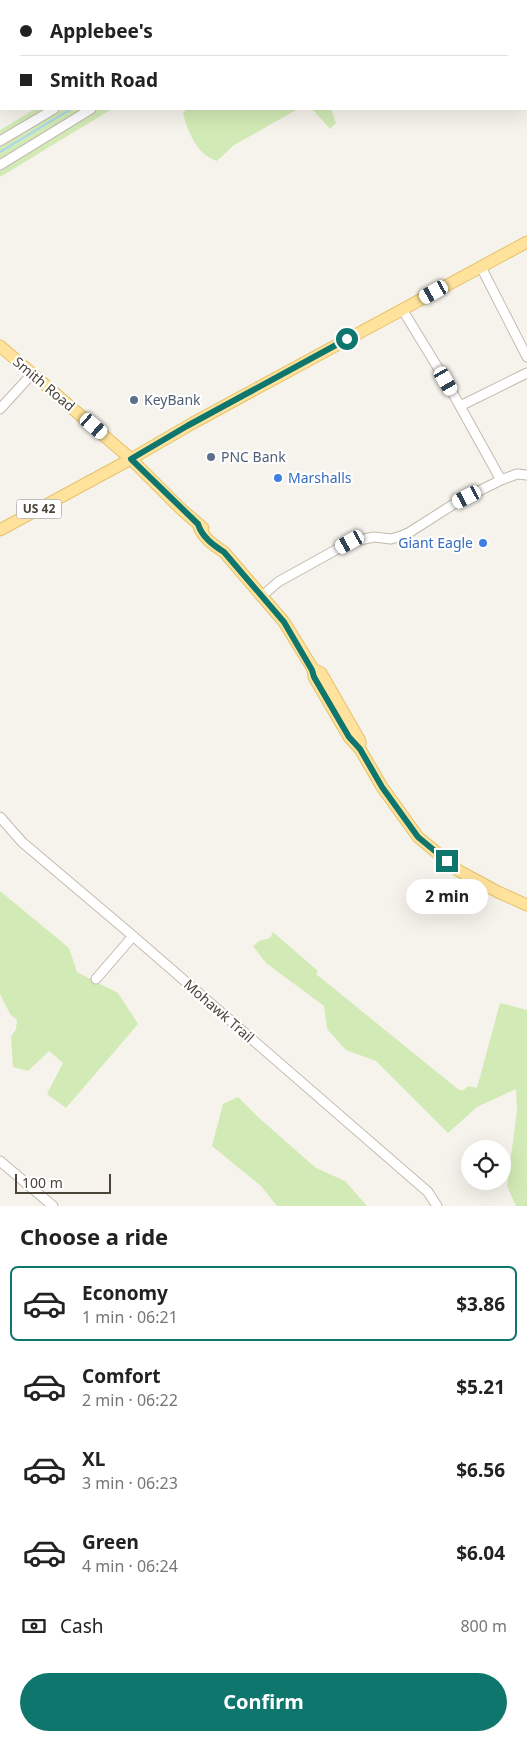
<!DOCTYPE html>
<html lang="en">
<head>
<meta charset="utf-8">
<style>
	:root { --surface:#fff; --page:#f2f2f2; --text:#222; --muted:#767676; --line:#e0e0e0; --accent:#0f766e }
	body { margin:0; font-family:"Noto Sans",sans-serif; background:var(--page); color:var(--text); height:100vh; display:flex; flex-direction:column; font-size:19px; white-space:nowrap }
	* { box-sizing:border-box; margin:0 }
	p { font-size:16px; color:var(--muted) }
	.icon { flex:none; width:28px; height:28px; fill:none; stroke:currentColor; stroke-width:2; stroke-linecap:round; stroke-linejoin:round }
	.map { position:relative; height:1206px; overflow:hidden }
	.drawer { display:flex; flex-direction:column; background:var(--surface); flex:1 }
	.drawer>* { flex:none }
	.hud { position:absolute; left:0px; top:0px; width:528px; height:110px; box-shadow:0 5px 20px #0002; display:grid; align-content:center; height:110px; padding:0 20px; background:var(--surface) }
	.buttons { position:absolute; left:461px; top:1140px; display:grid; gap:10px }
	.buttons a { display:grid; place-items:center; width:50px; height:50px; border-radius:50%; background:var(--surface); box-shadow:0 5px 20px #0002; font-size:25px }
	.scale { position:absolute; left:15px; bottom:12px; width:96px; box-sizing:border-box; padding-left:5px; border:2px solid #4b4439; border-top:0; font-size:14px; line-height:18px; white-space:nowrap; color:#4b4439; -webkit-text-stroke:4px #fff; paint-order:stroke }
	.end { position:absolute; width:22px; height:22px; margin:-11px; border:6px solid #0f766e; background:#fff; box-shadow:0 0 0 2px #fff }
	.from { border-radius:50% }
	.bubble { position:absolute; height:35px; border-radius:18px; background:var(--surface); box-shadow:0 5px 20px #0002; font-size:16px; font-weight:700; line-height:35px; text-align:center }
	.car { position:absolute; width:15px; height:30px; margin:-15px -8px; border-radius:6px; box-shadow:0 0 4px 1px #0007; background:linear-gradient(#fff 24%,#345 0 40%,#fff 0 76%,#345 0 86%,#fff 0) }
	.hud b { display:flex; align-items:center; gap:18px; height:48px; font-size:19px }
	.hud b+b { border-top:1px solid var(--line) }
	.hud i { width:12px; height:12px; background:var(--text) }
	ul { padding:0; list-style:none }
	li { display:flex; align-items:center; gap:15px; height:75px; margin:0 10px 8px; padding:0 10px; border:2px solid transparent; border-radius:8px }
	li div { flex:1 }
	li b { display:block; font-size:19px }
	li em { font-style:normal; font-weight:700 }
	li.current { border-color:var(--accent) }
	li>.icon { width:45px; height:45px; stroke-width:1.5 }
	h2 { padding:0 20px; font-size:22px; line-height:60px }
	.pay { display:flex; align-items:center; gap:12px; height:55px; padding:0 20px; font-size:19px }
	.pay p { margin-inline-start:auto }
	.primary-button { display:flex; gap:10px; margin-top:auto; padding:10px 20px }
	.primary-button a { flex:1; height:58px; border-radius:30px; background:var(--accent); color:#fff; font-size:20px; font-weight:700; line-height:58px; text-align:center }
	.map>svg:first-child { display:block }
	.green { fill:#d2eab5 }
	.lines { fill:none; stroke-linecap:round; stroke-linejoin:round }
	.stream { stroke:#a9d4f2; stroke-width:2 }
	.minor-casing { stroke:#c2bbae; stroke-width:11 }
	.major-casing { stroke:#e6c16a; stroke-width:13 }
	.minor { stroke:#fff; stroke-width:9 }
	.major { stroke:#ffe39c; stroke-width:11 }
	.route { stroke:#0f766e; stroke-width:6 }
	.service-dot { fill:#5c6f8a; stroke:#fff; stroke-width:2 }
	.shop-dot { fill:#3f7fe0; stroke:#fff; stroke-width:2 }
	.labels { text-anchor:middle; stroke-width:4.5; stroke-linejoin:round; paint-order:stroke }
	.shield { fill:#fff; stroke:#817c74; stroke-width:1 }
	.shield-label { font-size:12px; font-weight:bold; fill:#4b4439 }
	.street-label { font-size:14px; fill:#4b4439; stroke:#fff }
	.service-label { font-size:14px; fill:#4e5e75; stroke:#fff; text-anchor:start }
	.shop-label { font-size:14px; fill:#366cbe; stroke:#fff; text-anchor:start }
</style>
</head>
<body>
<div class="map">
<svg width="527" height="1206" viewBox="0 0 527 1206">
	<rect width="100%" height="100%" fill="#f6f3ec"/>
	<!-- green -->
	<path class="green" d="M35,109H112L0,177V130Z
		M186,109H298L234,145L217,161C196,154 189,133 183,114Z
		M312,109H331L336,123L330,129Z
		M0,891L69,948L77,972L118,993L138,1024L66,1108L47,1094L63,1063L49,1051L28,1071L13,1067L11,1037L16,1029L17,1020L10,1014L0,994Z
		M273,932L318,971L316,974L459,1090H464L468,1086L477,1088L500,1003L527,1010V1206H516L507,1186L517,1111L516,1089L477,1107L448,1133L376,1061L346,1050L327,1029L324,1006L266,963L253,946L259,941L270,938Z
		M238,1097L258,1117L316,1168L345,1181L367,1206H277L261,1186L212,1146L223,1104Z"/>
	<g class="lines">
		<!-- stream -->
		<path class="stream" d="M264,1L267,0
			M0,152L71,109"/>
		<defs>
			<path id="minor" d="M99,0L100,1
				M245,1L247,0
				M298,1L301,0
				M0,141L54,109
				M0,165L91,109
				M481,267L527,357
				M402,309L446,381L501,480
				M460,406L527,373
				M0,409L32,374
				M261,597L278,582L350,542L374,537L391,539L401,536L410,532L457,502L501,480L517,474L527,475
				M0,817L22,842L133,936L428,1192L437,1206
				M96,979L133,936
				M0,1161L53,1206"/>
			<path id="major" d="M0,346L131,459L181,509L203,528
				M198,524C202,537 213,545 224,552L284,622L313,669L314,677L349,737L360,749L382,787L418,837L459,871L498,892L527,905
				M0,530L131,459L193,423L527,242
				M313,669L321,673L360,741V744"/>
		</defs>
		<!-- minor casing -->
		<use href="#minor" class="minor-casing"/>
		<!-- major casing -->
		<use href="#major" class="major-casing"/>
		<!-- minor -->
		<use href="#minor" class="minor"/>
		<!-- major -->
		<use href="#major" class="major"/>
	</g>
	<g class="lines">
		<!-- route -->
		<path class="route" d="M347,339L187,426L131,459L198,524C202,537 213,545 224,552L284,622L312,670L314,677L349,737L360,749L382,787L418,837L447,861"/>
	</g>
	<!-- markers -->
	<g class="service-dot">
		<circle cx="134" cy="400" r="5"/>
		<circle cx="211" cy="457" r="5"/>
	</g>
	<g class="shop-dot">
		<circle cx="278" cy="478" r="5"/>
		<circle cx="483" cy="543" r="5"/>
	</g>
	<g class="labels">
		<!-- shield labels -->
		<rect class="shield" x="16.5" y="499.5" width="45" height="19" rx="4"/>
		<g class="shield-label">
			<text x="39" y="513">US 42</text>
		</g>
		<!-- street labels -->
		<g class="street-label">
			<text transform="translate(44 384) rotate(40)" y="5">Smith Road</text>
			<text transform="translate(219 1011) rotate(41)" y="5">Mohawk Trail</text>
		</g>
		<!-- service labels -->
		<g class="service-label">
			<text x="144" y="405">KeyBank</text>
			<text x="221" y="462">PNC Bank</text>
		</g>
		<!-- shop labels -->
		<g class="shop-label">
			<text x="288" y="483">Marshalls</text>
			<text x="473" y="548" text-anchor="end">Giant Eagle</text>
		</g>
	</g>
</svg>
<div class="buttons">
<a><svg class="icon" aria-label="locate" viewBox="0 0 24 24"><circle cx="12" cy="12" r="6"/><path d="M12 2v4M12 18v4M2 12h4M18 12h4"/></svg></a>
</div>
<div class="scale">100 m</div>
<i class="end from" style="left:347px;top:339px"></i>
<i class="end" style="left:447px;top:861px"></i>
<div class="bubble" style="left:406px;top:879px;width:82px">2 min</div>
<i class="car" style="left:434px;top:292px;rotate:241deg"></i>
<i class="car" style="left:446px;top:381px;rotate:150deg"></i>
<i class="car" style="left:94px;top:426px;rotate:131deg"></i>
<i class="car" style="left:467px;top:497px;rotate:243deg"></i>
<i class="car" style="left:350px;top:542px;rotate:241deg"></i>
<div class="hud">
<b><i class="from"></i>Applebee's</b>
<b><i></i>Smith Road</b>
</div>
</div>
<section class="drawer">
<h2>Choose a ride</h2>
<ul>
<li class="current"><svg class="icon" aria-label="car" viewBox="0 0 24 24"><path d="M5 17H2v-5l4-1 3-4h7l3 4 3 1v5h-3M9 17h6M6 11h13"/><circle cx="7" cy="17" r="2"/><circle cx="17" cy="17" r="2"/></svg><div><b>Economy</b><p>1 min · 06:21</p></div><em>$3.86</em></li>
<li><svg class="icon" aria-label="car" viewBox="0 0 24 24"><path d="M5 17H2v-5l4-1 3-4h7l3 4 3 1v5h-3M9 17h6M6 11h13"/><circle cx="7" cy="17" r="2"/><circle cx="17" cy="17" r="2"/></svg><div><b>Comfort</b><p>2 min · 06:22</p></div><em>$5.21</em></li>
<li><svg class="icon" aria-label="car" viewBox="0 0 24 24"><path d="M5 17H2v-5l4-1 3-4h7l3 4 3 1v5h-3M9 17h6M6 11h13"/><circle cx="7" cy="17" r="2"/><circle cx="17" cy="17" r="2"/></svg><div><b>XL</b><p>3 min · 06:23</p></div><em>$6.56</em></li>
<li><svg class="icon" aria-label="car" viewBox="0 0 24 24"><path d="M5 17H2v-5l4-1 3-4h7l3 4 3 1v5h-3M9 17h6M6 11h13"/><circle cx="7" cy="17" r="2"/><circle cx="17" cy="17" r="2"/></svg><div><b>Green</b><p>4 min · 06:24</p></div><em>$6.04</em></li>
</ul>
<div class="pay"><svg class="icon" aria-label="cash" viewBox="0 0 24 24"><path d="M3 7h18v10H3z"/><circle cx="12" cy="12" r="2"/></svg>Cash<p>800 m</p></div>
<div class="primary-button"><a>Confirm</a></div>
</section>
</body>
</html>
